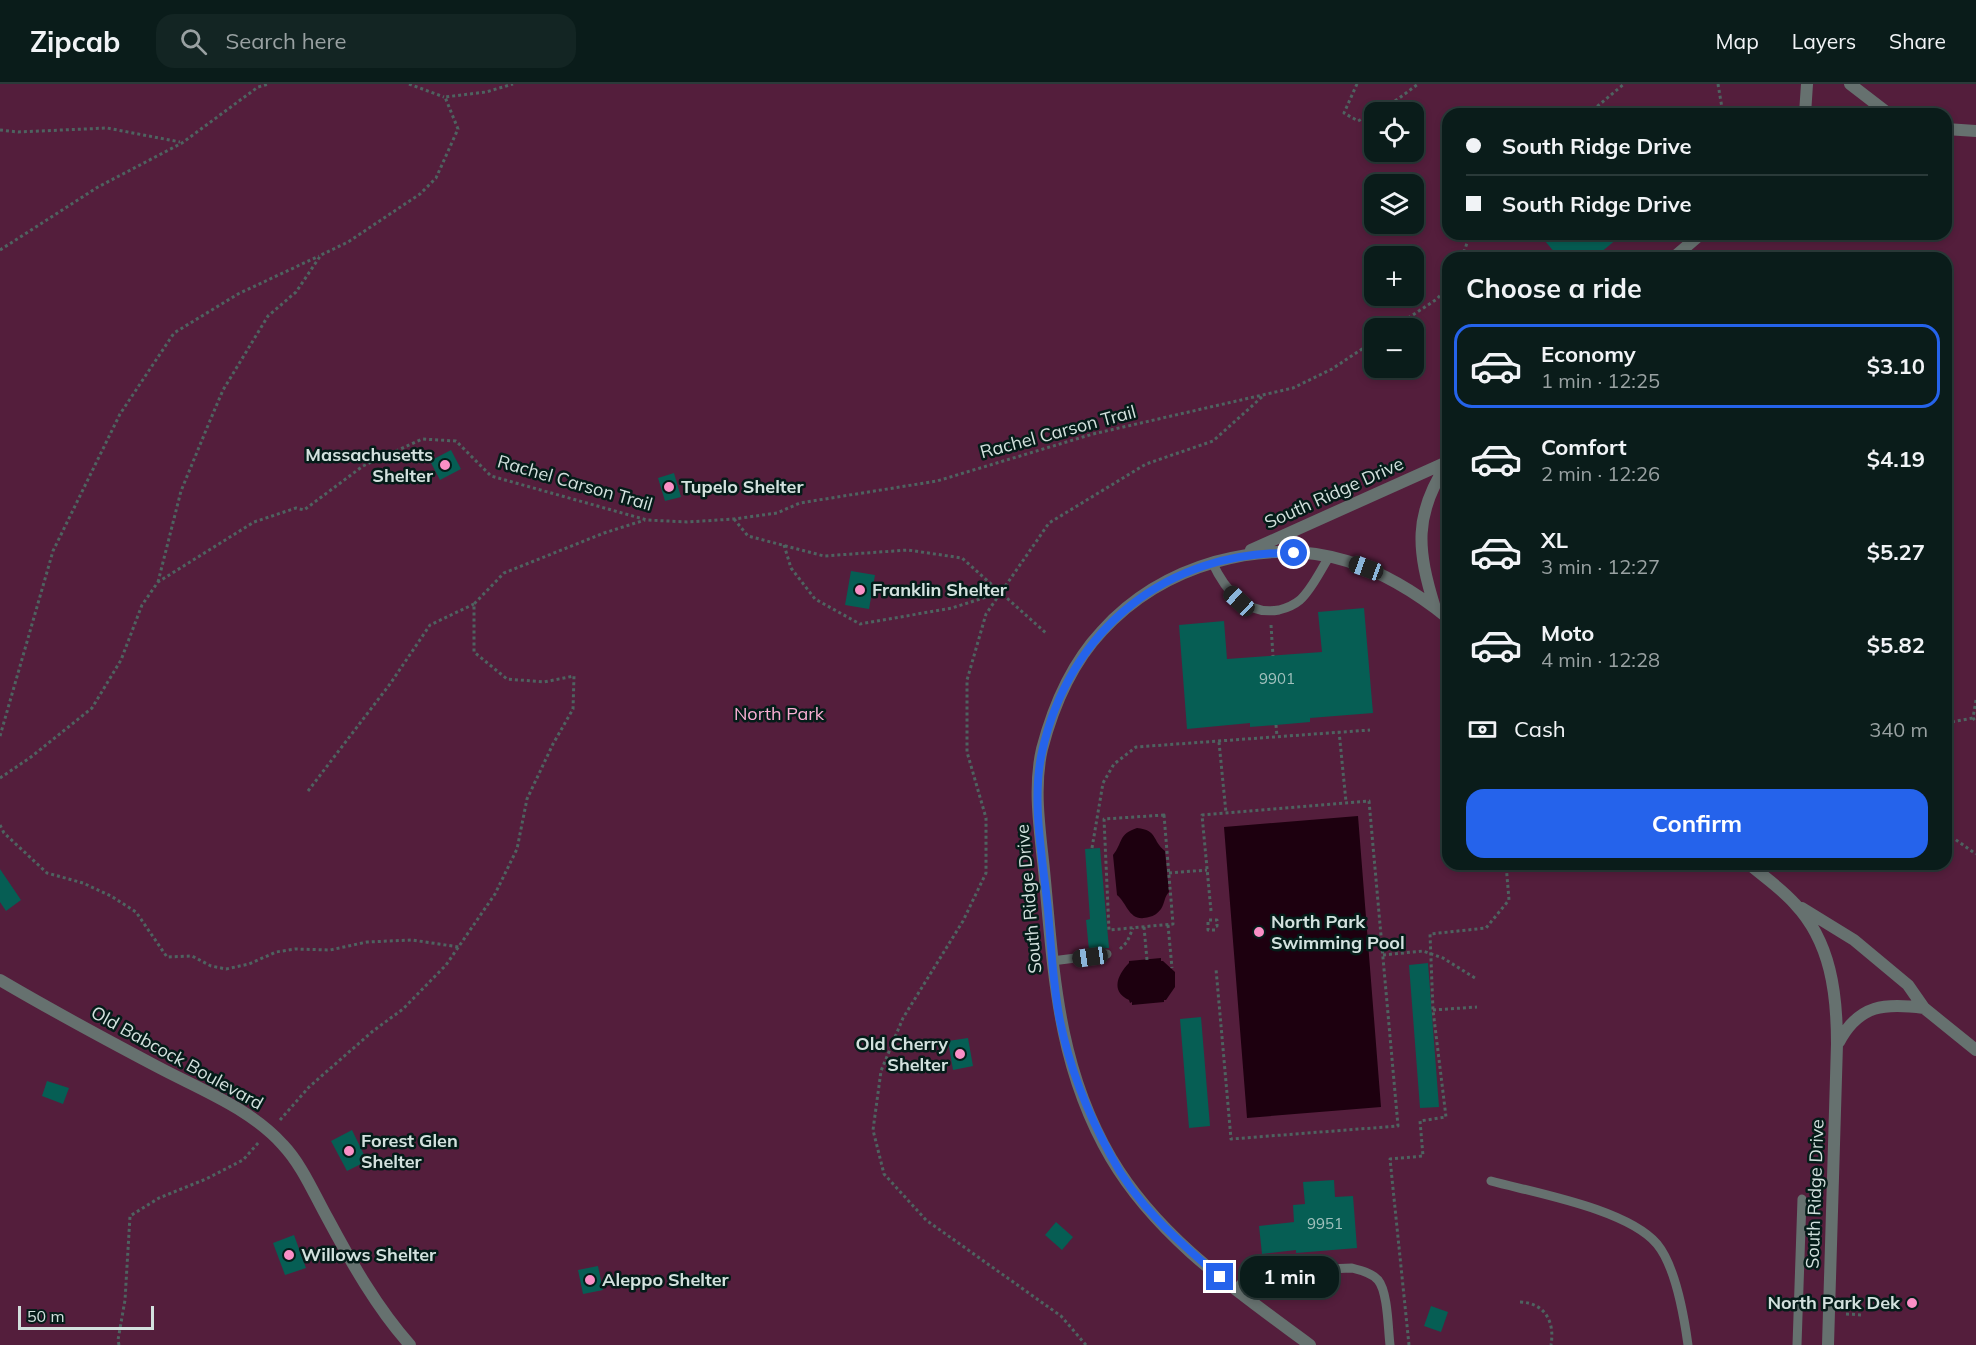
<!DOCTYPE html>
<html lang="en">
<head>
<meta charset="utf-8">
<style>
	:root { --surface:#0a1c1a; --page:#132523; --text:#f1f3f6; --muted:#99a1a2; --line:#2a3a39; --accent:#2563eb }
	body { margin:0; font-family:Mulish,sans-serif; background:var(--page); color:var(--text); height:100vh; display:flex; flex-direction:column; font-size:22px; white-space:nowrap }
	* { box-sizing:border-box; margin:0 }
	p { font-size:20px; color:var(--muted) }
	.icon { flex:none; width:33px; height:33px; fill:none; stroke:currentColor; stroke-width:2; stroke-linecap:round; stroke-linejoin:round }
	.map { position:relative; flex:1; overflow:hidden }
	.details { position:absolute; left:1442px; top:168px; width:510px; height:618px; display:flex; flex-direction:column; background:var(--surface); border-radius:18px; box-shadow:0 3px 9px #0003,0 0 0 2px var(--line) }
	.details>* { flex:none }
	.guide { position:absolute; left:1442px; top:24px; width:510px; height:132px; border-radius:18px; box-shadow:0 3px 9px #0003,0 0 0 2px var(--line); display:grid; align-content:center; height:132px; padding:0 24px; background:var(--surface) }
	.tools { position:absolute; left:1364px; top:18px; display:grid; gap:12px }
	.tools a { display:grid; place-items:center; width:60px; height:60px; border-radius:12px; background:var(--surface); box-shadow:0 3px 9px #0003,0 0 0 2px var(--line); font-size:30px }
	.scale { position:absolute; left:18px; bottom:15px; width:136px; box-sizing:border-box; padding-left:6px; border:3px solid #d3e1de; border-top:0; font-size:16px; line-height:21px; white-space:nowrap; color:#d3e1de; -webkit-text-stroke:4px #051c19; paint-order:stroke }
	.end { position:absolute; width:27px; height:27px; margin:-14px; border:8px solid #2563eb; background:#fff; box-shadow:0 0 0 3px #fff }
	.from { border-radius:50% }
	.bubble { position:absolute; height:42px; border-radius:18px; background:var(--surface); box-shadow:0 3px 9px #0003,0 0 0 2px var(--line); font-size:20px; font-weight:700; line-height:42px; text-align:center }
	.car { position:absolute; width:18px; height:36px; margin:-18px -9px; border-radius:8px; box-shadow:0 0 4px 2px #0007; background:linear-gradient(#222 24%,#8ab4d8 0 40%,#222 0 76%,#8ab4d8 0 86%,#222 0) }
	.guide b { display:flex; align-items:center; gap:21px; height:57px; font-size:22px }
	.guide b+b { border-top:2px solid var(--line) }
	.guide i { width:15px; height:15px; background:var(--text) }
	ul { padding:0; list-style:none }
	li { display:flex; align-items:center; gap:18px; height:84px; margin:0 12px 9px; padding:0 12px; border:3px solid transparent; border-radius:18px }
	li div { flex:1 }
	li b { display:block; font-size:22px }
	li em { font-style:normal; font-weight:700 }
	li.current { border-color:var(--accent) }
	li>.icon { width:54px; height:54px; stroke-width:1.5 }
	h2 { padding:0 24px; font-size:27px; line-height:72px }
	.pay { display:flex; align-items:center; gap:15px; height:66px; padding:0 24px; font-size:22px }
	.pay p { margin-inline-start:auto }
	.cta { display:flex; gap:12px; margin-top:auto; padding:12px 24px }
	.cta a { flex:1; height:69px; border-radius:18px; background:var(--accent); color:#fff; font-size:24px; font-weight:700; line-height:69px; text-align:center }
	header { display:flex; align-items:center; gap:36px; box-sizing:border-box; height:84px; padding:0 30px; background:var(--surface); border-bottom:2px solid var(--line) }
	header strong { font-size:28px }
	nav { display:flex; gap:33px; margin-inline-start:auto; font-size:21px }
	.search { width:420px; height:54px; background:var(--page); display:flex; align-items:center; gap:15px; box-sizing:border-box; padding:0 21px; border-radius:18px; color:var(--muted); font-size:22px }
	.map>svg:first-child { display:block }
	.green { fill:#541e3c; fill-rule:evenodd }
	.water { fill:#1d000f }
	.building { fill:#065e54 }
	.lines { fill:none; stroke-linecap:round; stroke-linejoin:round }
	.path { stroke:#4e6360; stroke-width:3; stroke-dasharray:3 3; stroke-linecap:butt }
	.lane { stroke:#66716f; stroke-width:9 }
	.street { stroke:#66716f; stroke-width:12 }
	.route { stroke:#2563eb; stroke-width:8 }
	.poi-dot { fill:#fa8fc6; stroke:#051c19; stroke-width:2 }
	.labels { text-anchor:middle; stroke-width:5; stroke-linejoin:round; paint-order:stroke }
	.number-label { font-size:15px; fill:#a0c0bc }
	.street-label { font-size:18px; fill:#d3e1de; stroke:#051c19 }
	.poi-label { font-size:18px; font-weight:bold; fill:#d3e1de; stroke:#051c19; text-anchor:start }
	.park-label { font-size:18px; fill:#faafd4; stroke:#051c19 }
</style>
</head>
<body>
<header>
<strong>Zipcab</strong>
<div class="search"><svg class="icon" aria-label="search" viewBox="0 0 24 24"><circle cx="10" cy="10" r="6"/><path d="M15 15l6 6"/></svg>Search here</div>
<nav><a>Map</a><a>Layers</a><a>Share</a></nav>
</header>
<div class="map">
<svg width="1976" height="1261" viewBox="0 0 1976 1261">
	<rect width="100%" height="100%" fill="#0e2623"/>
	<!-- green -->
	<path class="green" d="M0,0H1976V1261H0ZM1374,28H1413V68H1374ZM1448,30H1946V150H1448ZM1374,100H1413V140H1374ZM1374,172H1413V212H1374ZM1448,174H1946V780H1448ZM1374,244H1413V284H1374Z"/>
	<!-- water -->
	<path class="water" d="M1358,732L1381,1023L1247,1034L1224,743Z
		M1137,744C1158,746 1152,757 1165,767L1169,808C1164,813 1165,819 1161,825C1158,829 1154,832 1149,833C1129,839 1128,820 1117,811L1113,771C1123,759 1118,750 1137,744Z
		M1161,874V877H1163L1175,888V903L1166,916H1164V918L1132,921V918L1130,919L1129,916C1109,907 1119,889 1129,879V877Z"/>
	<!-- building -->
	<path class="building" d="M1539,150H1623L1594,174H1566L1560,167L1556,170Z
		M451,366L461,385L440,396L430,377Z
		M674,389L681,413L665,417L658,394Z
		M851,487L875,491L869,525L845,521Z
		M1364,524L1373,629L1310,634V638L1276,641L1250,643V639L1187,645L1179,541L1224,537L1227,575L1322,568L1318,528Z
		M1100,764L1109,864L1089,866L1086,836L1090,835L1085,765Z
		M0,785L21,816L6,827L0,818Z
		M1428,879L1439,1023L1420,1024L1409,881Z
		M1201,933L1210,1042L1189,1044L1180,935Z
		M968,954L973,982L953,986L948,957Z
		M47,997L69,1004L63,1020L42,1012Z
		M352,1046L367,1077L347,1087L331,1057Z
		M1334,1096L1335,1113L1353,1112L1357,1164L1296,1169V1166L1262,1170L1259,1142L1294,1138L1293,1121L1305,1120L1303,1098Z
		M1056,1138L1073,1153L1062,1166L1045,1151Z
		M294,1151L306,1184L285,1191L273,1159Z
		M598,1182L603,1206L583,1210L578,1186Z
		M1431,1222L1448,1228L1441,1248L1424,1242Z"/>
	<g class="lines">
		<!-- path -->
		<path class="path" d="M409,0L444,13
			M1357,0L1344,29L1358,37L1398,15L1418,0
			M1718,0L1723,30
			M1588,30L1624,0
			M0,46L18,48L107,44L180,58
			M0,166L98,103L182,59L258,3L269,0
			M1462,174L1470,150
			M1393,244L1437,215L1448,202
			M734,435L748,452L824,472L908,466L962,474L1046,549
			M784,461L791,484L815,515L860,540L952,524L999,509
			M158,498L181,407L209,339L223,306L268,232L296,208L321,171L348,158L420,110L436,94L458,45L445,13L486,8L513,0
			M1271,541L1273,572
			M1976,616L1973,634L1976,638
			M1946,639L1973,634
			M1276,641L1277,653
			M1339,647L1346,718
			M0,652L53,467L120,330L174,249L238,210L319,172
			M1219,658L1226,729
			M0,694L31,673L92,624L121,576L142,521L158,498L254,438L296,424L304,426L363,382L422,355L456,357L491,392L647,436L687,438L734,435L777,429L800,419L937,397L1093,350L1293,304L1332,285L1374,257
			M308,707L390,600L430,541L474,520
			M1164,731L1173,840L1109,846L1104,735Z
			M0,741L4,749L47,789L83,799L111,812L136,828L167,873L192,872L211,882L226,885L249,880L276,868L295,865L330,866L367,858L412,856L459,863
			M1946,749L1976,770
			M1092,764L1103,699L1114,680L1136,663L1370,646
			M1169,789L1207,786
			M1211,827L1202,731L1369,717L1398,1042L1231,1055L1216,885
			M1168,841L1172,884
			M1216,842H1217V836H1208V846H1216
			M1144,843L1147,876
			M1120,865L1127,858L1133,844
			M1383,871L1423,867L1443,874L1475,894
			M1433,926L1477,923
			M280,1036L309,1003L373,947L403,925L446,881L495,810L517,765L527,715L553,660L573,625L574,592L544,598L507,595L474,568V520L504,489L604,449L645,436
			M1520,1218C1545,1219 1555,1238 1551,1261
			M1846,1230L1863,1231
			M119,1261L118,1256L125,1216L130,1132L159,1114L206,1095L243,1076L259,1058
			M1086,1261L1061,1232L926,1136L884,1090L873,1046L881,987L903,934L963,837L986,789V734L967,668V596L986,530L1049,439L1146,380L1213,357L1263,312
			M1409,1261L1390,1075L1423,1072L1420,1037L1446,1033L1433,926L1430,850L1486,844L1509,816L1506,780"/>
		<!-- lane -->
		<path class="lane" d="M1212,478C1225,506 1245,532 1279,526C1287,524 1294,521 1300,516C1312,505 1320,487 1329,473
			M1052,877L1107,870
			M1491,1097C1535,1109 1627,1125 1657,1160C1676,1183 1684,1232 1688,1261
			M1236,1205L1251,1188L1352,1184C1360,1186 1372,1189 1378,1196C1388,1208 1388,1245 1390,1261
			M1797,1261L1802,1115"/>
		<!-- street -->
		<path class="street" d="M1850,0L1889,30
			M1805,30L1807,0
			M1946,45L1976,47
			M1673,174L1701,150
			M1251,466L1447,378
			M1435,524C1417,466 1413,431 1448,378
			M1749,780C1764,793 1782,805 1795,820C1831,858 1837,910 1837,960L1828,1261
			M1802,824L1854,856L1908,901L1924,924L1976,966
			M0,896C51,926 103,954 156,982C199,1005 250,1024 283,1061C302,1081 314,1110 328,1135C351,1178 377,1224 410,1261
			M1839,958C1859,920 1885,919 1924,924
			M1310,1261C1237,1207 1158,1154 1111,1074C1057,981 1054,890 1044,786C1040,747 1033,704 1042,665C1053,623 1072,579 1102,547C1162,481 1262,452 1347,477C1385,489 1417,509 1448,534"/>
	</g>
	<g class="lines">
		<!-- route -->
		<path class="route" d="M1220,1193C1179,1158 1136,1121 1111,1072C1088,1030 1070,985 1060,937C1053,901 1051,863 1048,826C1043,776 1031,717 1042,668C1069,545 1168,466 1294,469"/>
	</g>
	<!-- markers -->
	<g class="poi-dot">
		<circle cx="445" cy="381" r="6"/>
		<circle cx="669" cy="403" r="6"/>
		<circle cx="860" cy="506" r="6"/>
		<circle cx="1259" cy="848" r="6"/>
		<circle cx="960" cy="970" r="6"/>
		<circle cx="349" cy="1067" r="6"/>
		<circle cx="289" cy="1171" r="6"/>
		<circle cx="590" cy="1196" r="6"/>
		<circle cx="1912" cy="1219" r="6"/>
	</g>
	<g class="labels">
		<!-- number labels -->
		<g class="number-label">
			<text x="1277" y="600">9901</text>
			<text x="1325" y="1145">9951</text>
		</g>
		<!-- street labels -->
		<g class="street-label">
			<text transform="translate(1058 348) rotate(-15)" y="6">Rachel Carson Trail</text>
			<text transform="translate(575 399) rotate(16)" y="6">Rachel Carson Trail</text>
			<text transform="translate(1334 409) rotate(-24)" y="6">South Ridge Drive</text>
			<text transform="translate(1029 815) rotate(-95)" y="6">South Ridge Drive</text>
			<text transform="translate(177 974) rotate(29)" y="6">Old Babcock Boulevard</text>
			<text transform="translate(1815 1110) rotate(-88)" y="6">South Ridge Drive</text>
		</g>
		<!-- poi labels -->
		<g class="poi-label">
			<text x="433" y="377" text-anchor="end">Massachusetts<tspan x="433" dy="21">Shelter</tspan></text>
			<text x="681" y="409">Tupelo Shelter</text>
			<text x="872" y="512">Franklin Shelter</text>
			<text x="1271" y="844">North Park<tspan x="1271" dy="21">Swimming Pool</tspan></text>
			<text x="948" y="966" text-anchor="end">Old Cherry<tspan x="948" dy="21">Shelter</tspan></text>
			<text x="361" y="1063">Forest Glen<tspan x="361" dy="21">Shelter</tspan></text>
			<text x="301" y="1177">Willows Shelter</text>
			<text x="602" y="1202">Aleppo Shelter</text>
			<text x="1900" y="1225" text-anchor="end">North Park Dek</text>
		</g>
		<!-- park labels -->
		<g class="park-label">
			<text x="779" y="636">North Park</text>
		</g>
	</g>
</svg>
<div class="tools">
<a><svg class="icon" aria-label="locate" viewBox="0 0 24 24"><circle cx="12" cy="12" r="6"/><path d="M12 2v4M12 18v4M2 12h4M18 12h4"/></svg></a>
<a><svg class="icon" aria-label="layers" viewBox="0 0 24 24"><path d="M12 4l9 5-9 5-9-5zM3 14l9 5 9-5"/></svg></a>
<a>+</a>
<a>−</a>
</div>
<div class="scale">50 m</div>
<i class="end from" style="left:1294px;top:469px"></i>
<i class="end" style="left:1220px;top:1193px"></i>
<div class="bubble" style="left:1240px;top:1172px;width:99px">1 min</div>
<i class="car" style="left:1366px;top:484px;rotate:290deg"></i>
<i class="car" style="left:1239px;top:517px;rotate:313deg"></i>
<i class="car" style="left:1090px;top:873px;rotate:262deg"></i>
<div class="guide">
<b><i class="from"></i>South Ridge Drive</b>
<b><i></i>South Ridge Drive</b>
</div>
<section class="details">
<h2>Choose a ride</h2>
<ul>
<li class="current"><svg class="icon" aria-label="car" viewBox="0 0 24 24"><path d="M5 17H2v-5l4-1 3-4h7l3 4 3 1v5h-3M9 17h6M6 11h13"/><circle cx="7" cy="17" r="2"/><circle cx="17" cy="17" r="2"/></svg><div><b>Economy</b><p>1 min · 12:25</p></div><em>$3.10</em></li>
<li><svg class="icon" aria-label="car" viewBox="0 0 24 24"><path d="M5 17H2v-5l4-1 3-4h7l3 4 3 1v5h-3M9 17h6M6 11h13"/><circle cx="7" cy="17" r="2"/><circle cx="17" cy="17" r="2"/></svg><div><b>Comfort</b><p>2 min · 12:26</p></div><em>$4.19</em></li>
<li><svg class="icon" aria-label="car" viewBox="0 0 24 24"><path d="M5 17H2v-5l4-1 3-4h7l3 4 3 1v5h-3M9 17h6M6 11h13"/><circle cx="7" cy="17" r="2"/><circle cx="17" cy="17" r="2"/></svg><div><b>XL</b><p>3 min · 12:27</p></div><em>$5.27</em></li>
<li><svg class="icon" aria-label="car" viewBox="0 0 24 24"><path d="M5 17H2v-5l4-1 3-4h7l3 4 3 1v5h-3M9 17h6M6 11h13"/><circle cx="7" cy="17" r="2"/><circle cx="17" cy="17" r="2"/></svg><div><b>Moto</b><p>4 min · 12:28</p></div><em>$5.82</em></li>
</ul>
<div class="pay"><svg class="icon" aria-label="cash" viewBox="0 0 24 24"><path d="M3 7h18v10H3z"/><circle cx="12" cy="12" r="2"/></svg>Cash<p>340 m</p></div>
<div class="cta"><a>Confirm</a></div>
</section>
</div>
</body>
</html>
